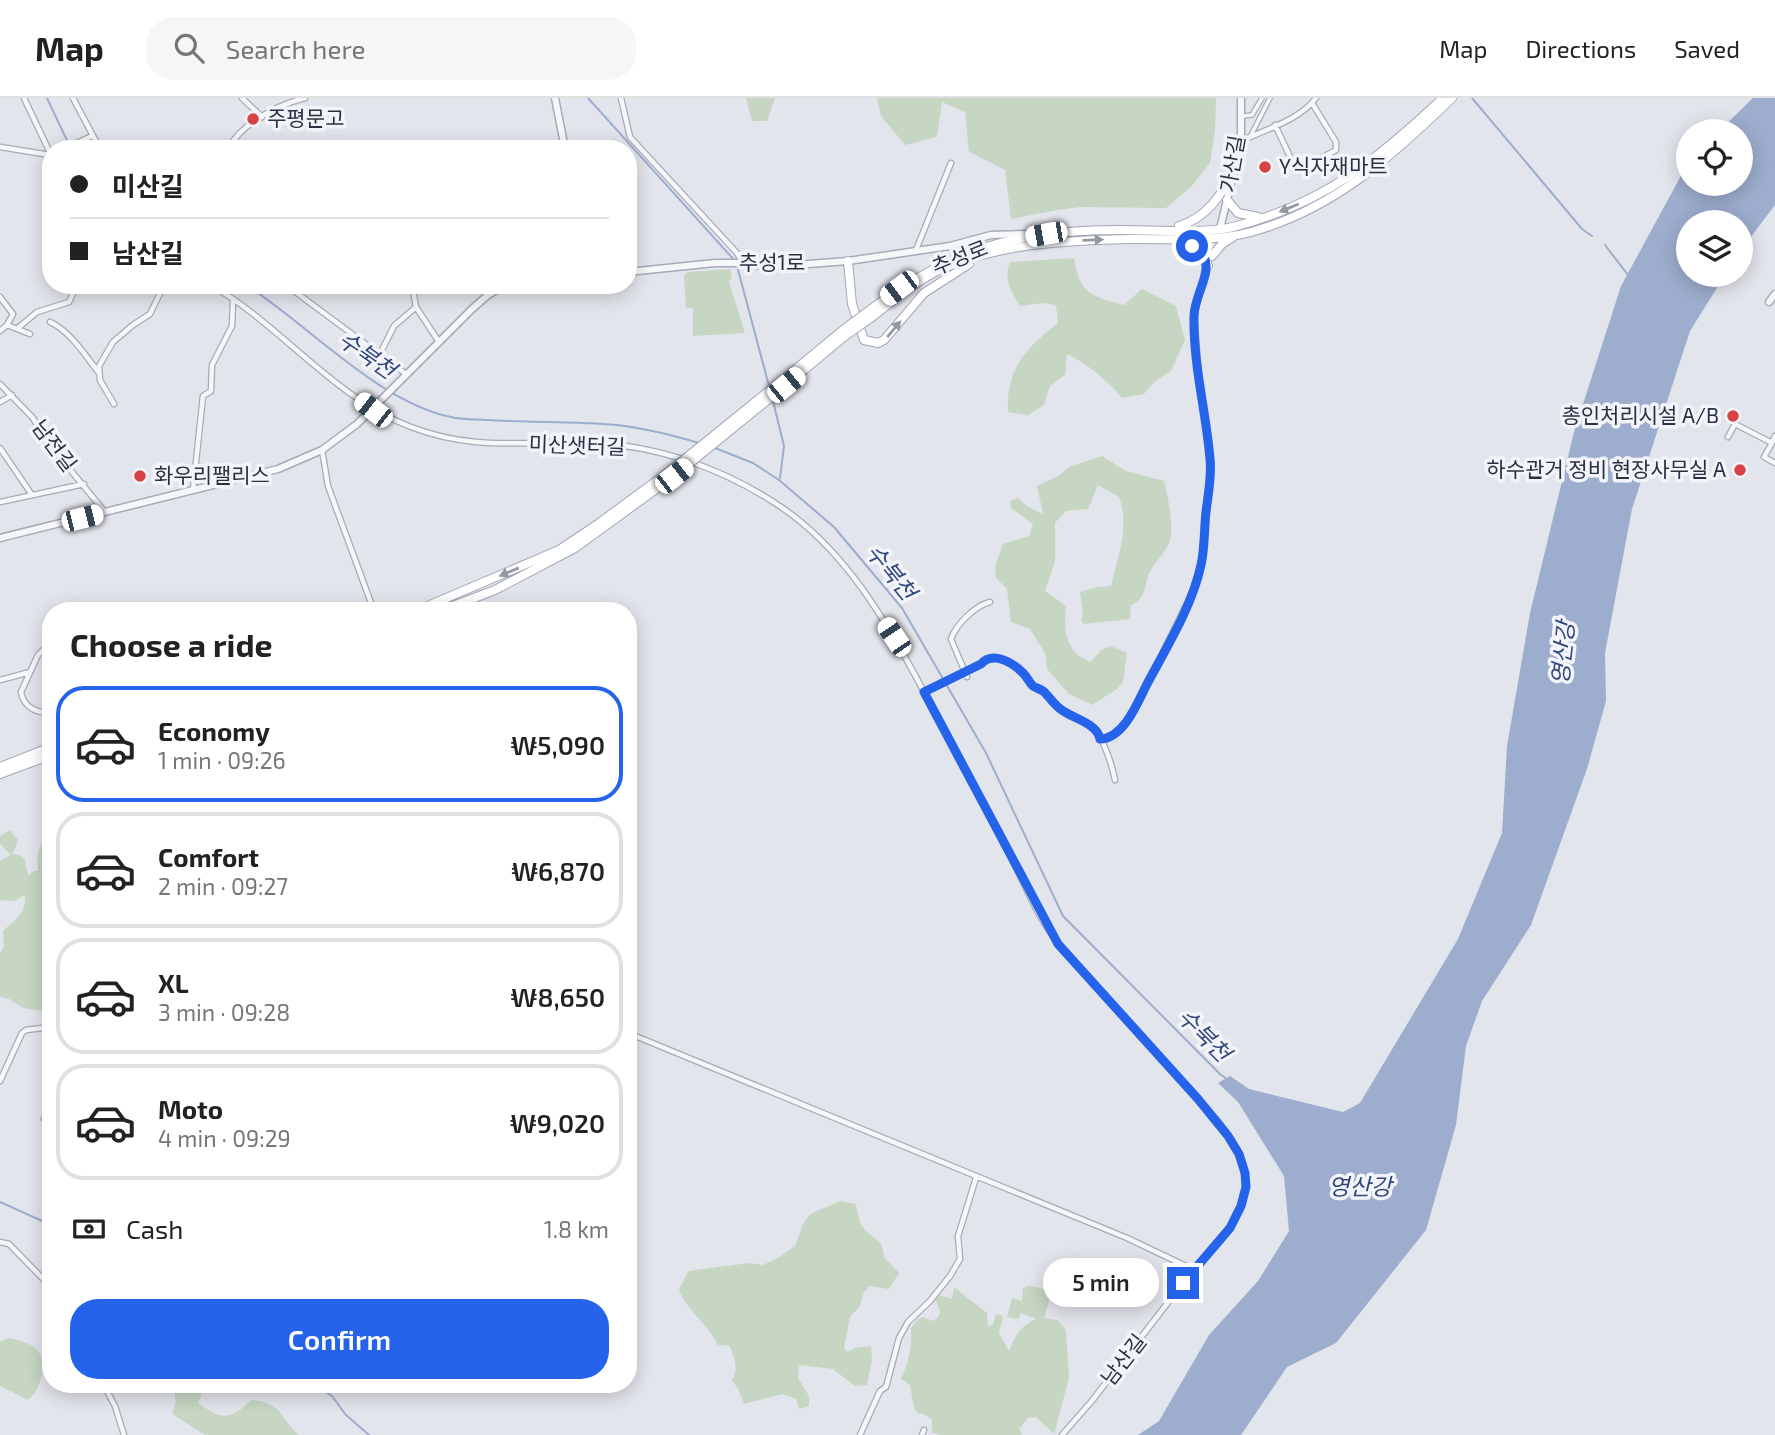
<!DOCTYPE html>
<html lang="en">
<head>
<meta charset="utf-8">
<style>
	:root { --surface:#fff; --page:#f6f6f6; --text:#222; --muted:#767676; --line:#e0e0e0; --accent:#2563eb }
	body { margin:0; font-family:"Exo 2","Noto Sans KR",sans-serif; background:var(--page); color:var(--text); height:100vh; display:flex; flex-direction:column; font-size:26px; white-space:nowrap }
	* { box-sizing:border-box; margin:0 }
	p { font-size:23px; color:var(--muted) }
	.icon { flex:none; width:38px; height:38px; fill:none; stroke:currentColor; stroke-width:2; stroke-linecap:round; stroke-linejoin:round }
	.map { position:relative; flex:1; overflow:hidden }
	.details { position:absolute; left:42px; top:504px; width:595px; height:791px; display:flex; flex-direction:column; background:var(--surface); border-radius:28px; box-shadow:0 4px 18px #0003 }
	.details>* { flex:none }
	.hud { position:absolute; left:42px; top:42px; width:595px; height:154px; border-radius:28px; box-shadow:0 4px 18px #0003; display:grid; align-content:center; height:154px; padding:0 28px; background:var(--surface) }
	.fabs { position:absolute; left:1676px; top:21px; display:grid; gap:14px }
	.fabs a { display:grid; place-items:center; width:77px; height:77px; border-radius:50%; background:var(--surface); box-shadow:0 4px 18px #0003; font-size:35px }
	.end { position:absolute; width:32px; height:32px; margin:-16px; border:9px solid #2563eb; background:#fff; box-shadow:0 0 0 4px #fff }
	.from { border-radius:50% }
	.bubble { position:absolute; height:49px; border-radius:24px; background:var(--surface); box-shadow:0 4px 18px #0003; font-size:23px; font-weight:600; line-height:49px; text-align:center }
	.car { position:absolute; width:21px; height:42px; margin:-21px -10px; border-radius:9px; box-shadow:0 0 5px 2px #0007; background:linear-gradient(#fff 24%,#345 0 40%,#fff 0 76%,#345 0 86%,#fff 0) }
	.hud b { display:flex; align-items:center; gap:24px; height:66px; font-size:26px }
	.hud b+b { border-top:2px solid var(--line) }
	.hud i { width:18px; height:18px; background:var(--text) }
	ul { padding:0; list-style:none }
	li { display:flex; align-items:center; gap:21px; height:116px; margin:0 14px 10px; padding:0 14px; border:4px solid var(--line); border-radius:28px }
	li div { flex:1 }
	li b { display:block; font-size:26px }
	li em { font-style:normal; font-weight:600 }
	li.current { border-color:var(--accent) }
	li>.icon { width:63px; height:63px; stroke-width:1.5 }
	h2 { padding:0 28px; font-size:32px; line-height:84px }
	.pay { display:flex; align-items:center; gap:18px; height:77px; padding:0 28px; font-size:26px }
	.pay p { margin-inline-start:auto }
	.cta { display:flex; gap:14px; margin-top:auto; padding:14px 28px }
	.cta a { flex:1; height:80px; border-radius:28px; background:var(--accent); color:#fff; font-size:28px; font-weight:600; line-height:80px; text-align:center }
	header { display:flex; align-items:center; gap:42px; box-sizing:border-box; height:98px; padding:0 35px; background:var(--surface); border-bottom:2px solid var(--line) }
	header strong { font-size:33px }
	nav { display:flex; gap:38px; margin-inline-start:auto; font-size:24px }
	.search { width:490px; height:63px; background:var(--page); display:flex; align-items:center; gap:18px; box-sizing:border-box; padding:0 24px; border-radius:28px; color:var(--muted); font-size:26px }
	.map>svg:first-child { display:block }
	.green { fill:#c6d6c3 }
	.water { fill:#9cadcd }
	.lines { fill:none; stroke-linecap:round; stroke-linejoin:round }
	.stream { stroke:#9cadcd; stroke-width:2 }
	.pedestrian-casing { stroke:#a7abb7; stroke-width:6 }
	.minor-casing { stroke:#a7abb7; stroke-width:7 }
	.tertiary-casing { stroke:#a7abb7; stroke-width:9 }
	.primary-casing { stroke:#a1a7b8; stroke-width:10 }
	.pedestrian { stroke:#f6f7f9; stroke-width:3.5 }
	.minor { stroke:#f6f7f9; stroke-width:4.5 }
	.tertiary { stroke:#f6f7f9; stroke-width:6 }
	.primary { stroke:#fff; stroke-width:8 }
	.primary-bridge-casing { stroke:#a1a7b8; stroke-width:10; stroke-linecap:butt }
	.primary-bridge { stroke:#fff; stroke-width:8 }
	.oneway { fill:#9498a2 }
	.route { stroke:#2563eb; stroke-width:9 }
	.poi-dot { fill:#d64245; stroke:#f3f4f9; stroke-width:2.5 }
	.labels { text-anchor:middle; stroke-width:7; stroke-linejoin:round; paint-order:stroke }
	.poi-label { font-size:21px; fill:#293045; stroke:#f3f4f9; text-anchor:start }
	.street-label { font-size:21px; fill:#293045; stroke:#f3f4f9 }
	.water-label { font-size:23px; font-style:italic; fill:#31487c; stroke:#f3f4f9 }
</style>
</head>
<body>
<header>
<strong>Map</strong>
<div class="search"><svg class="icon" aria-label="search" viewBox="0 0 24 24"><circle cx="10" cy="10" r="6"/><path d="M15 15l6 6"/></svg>Search here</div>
<nav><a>Map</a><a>Directions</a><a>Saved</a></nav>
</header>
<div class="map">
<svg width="1775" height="1337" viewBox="0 0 1775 1337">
	<rect width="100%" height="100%" fill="#e3e5ec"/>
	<!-- green -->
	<path class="green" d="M746,0H775L767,23H752Z
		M877,0H1216L1215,32L1210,65L1191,89L1166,110L1081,109L1057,112L1011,121L1005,72L969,54L965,14L942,4L937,39L905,47L881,18Z
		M1074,160C1079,195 1092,199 1124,207L1142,191L1176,208L1185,242L1171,273L1155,283L1144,296L1122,300C1106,281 1089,267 1067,256L1065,277L1050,288L1044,307L1028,317L1008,314C1006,270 1026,250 1058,225L1056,207L1043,205L1020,208C1011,194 1003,180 1010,164Z
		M730,171L732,180L729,184L745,235L693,238V210H686L684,177L688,174Z
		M1102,358L1126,373L1164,383C1168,398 1174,429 1170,443C1166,455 1154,464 1149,476C1144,489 1146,501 1131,507L1130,521L1084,526L1081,523L1083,515L1080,494L1097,489L1111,488C1118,457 1130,430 1119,399L1098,387L1088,411L1066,413L1055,425V463L1045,493L1066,508C1063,532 1066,555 1091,564L1101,552L1111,548L1127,555L1123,584L1117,591L1092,607L1069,596L1047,571L1045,555L1030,531L1011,524L1007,491L996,480L995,468L1003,446L1029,438L1033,426L1011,410L1010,403L1018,400L1027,408L1043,416L1037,388L1058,378L1069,369Z
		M10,732L18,742L13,756L20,757L25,762L28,778L34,773H38C36,759 38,751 45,739L51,741V914L23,910L9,901L0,899V855L4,849L3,833C15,822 27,815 25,797L14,803L0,802V763L10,757L0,745V738Z
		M840,1103L856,1106C857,1113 859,1123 862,1128C872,1143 883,1138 884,1159L899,1175L889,1191L869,1188L863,1196L860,1208L850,1219L844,1250L847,1254L855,1250L871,1248L872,1261L867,1287L855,1288L833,1271L799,1267L798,1280L809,1298V1308L799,1311L796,1301L782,1296L744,1306L738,1291L732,1282C739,1270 734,1260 730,1248L718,1247C708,1226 688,1214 679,1192L688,1173L749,1165L763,1167L779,1159L795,1148L803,1126L810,1116Z
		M1028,1188L1041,1190L1051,1196L1044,1220L1057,1222L1066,1232L1069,1280L1054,1336L1036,1319L1028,1320L1019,1331L1022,1337H941L932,1335V1322L924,1316L917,1315L914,1310L910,1287L901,1281C909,1265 912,1248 911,1230L918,1221L924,1219L933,1223L938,1220L940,1213L935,1201L939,1197L952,1201L954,1189L987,1215L988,1229L993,1226L996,1216L1003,1218L999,1235L1009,1253C1015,1238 1020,1228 1036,1221L1021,1215L1018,1221L1007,1219L1012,1200L1022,1203L1023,1190Z
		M9,1240C18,1242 29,1244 36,1251C49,1263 41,1293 28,1302L0,1288V1244Z
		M181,1286H206L198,1305C222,1322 230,1323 251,1302C282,1303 280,1321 299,1337H205L172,1316L176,1304C173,1296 176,1293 181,1286Z"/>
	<!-- water -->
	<path class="water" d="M1753,0H1775V107L1741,152V124H1689V177H1725L1690,233L1632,411L1605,555L1606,603L1587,671L1531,827L1482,903L1466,948L1456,1027L1426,1132L1336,1245L1287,1269L1241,1337H1138L1159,1323L1209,1237L1258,1183L1289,1133L1284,1078L1238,1004L1218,985L1230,978L1249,991L1343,1014L1360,1005L1458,841L1502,735L1507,648L1530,515L1574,334L1621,188L1689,63V86H1741V33H1719Z"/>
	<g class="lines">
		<!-- stream -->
		<path class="stream" d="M47,0L71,51
			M588,0L735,163
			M1472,0L1582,131L1592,138
			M1605,147L1628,177
			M737,168L769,288
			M246,187C309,227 378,304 451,319C463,322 476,321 488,322C530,325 574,323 616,327C645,330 672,337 699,345
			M773,303L784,348L780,380
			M715,350L753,365L779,382L834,429L902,510L986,655L1063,818L1220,976L1228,982
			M0,1104L51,1127
			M313,1286L332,1298L346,1317L369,1337"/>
		<defs>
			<path id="pedestrian" d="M1243,18L1252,17L1262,0
				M1250,39L1270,0"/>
			<path id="minor" d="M24,0L51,57
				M73,0L100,51
				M242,0L262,19
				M621,0L630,39L737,155L742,164
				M1275,27L1295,69L1300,71L1336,52V44L1312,5
				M1241,43C1264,32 1300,22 1316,0
				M0,49L50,57
				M64,51L92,38
				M228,51C242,25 277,7 305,0
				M916,152L951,65
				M211,187C282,228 334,300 411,329C476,354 526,342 591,345C657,347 724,371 778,407C844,450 887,524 923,592C952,646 980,700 1008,754C1025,786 1039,824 1063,851C1099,893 1137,934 1174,975C1197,1001 1237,1036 1244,1070C1255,1117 1210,1153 1183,1185
				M286,187L406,276
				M398,187L412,190
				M412,187L416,209L439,244
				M298,196L305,187
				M0,199L13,216L7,227L0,233
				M50,224C70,233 86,258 99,275
				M7,227L30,236
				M18,230L37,214L69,204L77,187
				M380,256L394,228L416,209
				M0,286L33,320L44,340L105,414
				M0,304L12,297
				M114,306L100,282L99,268L113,244L133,227L150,216L164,187
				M1728,339L1735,326L1772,345L1775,338
				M1772,345L1764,359L1775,365
				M0,350L32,397
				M322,352L328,388L374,513
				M193,392L203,298L211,293L212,267L232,228L233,203
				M0,404L84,386
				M51,553L43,552L38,557L21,594C23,608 37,617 51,613
				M967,579L951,541C957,525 975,508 990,504
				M0,582L30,574
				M924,594L981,566C993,553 1011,564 1023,575C1027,578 1029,584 1033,588C1036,590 1040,591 1043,593C1051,600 1057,610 1066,616C1076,622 1094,625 1099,636C1106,651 1112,665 1115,682
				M1100,641H1106L1123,629L1136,609L1192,495L1201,468L1211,364L1199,281L1194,215L1208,168
				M628,935L1127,1140L1186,1168L1183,1185L1091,1304L1062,1337
				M0,983L22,935L26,932L51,929
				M44,1021L51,1012
				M0,1144L9,1146L51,1189
				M103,1286L115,1308L124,1337
				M860,1337L880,1293L886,1289L899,1240L908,1224L930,1203L950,1178L960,1161L958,1138L976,1080
				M922,1337L924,1332"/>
			<path id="tertiary" d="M555,0L565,51
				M1220,131L1241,43V0
				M628,174L715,165H742L769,169L848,163L950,148L991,137L1030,136
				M1769,204L1775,196
				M0,440L278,371L322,352L357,326L472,211L488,197L505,187"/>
			<path id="primary" d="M1227,102L1238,115L1258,119
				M1179,128C1207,120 1221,97 1234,73
				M1182,145L1198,148L1204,155L1208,168
				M1212,158L1222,146L1233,139
				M848,163L852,206L864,242L878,245L884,242L924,195L969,166
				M870,212C954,149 1018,132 1122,132C1154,132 1204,136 1233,129C1324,106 1377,62 1443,0
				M872,219C892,203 914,185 937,173C996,145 1071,142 1135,141C1174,141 1214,144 1251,134C1334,111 1392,58 1452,0
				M780,284L843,232
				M786,287L845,238
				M416,513L559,452L598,426L670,373
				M440,513L495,492L575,450L674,378
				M0,669L51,649
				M0,676L51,657"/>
		</defs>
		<!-- pedestrian casing -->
		<use href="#pedestrian" class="pedestrian-casing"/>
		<!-- minor casing -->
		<use href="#minor" class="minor-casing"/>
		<!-- tertiary casing -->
		<use href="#tertiary" class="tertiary-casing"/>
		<!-- primary casing -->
		<use href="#primary" class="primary-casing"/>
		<!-- pedestrian -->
		<use href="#pedestrian" class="pedestrian"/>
		<!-- minor -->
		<use href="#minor" class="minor"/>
		<!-- tertiary -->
		<use href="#tertiary" class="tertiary"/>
		<!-- primary -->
		<use href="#primary" class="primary"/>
		<defs>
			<path id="primary-bridge" d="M843,232L870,212
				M845,238L872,219
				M670,373L780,284
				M674,378L786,287"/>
		</defs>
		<!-- primary-bridge casing -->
		<use href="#primary-bridge" class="primary-bridge-casing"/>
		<!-- primary-bridge -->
		<use href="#primary-bridge" class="primary-bridge"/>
	</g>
	<!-- one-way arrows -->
	<defs><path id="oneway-solid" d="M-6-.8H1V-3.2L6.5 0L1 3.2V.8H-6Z" transform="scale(1.75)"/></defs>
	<g class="oneway">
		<use href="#oneway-solid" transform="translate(1289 110) rotate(158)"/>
		<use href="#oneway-solid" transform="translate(1093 142) rotate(-2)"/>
		<use href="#oneway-solid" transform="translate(894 231) rotate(-50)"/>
		<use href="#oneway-solid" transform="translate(509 474) rotate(157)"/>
	</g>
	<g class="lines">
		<!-- route -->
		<path class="route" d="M1183,1185L1230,1130L1241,1108L1246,1089L1245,1075L1239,1056L1228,1038L1198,1001L1058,846L924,594L981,566C993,553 1012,564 1023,575C1027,579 1029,584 1033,588C1036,590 1040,591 1043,593C1048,597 1052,604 1058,609C1069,620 1097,624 1100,641C1123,641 1137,606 1146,588C1166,550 1192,509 1201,467C1205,449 1204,431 1206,414C1208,397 1212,378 1210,361C1206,313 1193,266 1194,218C1195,191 1218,172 1198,148H1192"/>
	</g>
	<!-- markers -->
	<g class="poi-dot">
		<circle cx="253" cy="21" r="7"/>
		<circle cx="1265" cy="69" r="7"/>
		<circle cx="1733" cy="318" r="7"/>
		<circle cx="1740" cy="372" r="7"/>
		<circle cx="140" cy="378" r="7"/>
	</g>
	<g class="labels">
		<!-- poi labels -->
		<g class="poi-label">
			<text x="267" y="28">주평문고</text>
			<text x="1279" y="76">Y식자재마트</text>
			<text x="1719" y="325" text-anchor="end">총인처리시설 A/B</text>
			<text x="1726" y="379" text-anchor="end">하수관거 정비 현장사무실 A</text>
			<text x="154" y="385">화우리팰리스</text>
		</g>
		<!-- street labels -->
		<g class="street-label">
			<text transform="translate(1233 66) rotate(-80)" y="7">가산길</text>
			<text transform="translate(960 160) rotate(-22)" y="7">추성로</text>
			<text x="772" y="172">추성1로</text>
			<text transform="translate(54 348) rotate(53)" y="7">남전길</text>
			<text transform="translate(577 348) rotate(2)" y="7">미산샛터길</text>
			<text transform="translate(1124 1262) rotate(-52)" y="7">남산길</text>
		</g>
		<!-- water labels -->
		<g class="water-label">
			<text transform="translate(367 257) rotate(35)" y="8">수북천</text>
			<text transform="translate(891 474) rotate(51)" y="8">수북천</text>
			<text transform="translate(1563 555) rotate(-84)" y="8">영산강</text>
			<text transform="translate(1204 937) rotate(45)" y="8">수북천</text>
			<text x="1360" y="1097">영산강</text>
		</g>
	</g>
</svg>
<div class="fabs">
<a><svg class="icon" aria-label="locate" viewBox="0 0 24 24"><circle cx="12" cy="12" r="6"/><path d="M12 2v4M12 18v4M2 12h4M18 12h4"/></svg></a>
<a><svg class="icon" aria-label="layers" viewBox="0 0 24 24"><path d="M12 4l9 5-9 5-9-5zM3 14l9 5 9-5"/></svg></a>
</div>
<i class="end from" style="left:1192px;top:148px"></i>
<i class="end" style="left:1183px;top:1185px"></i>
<div class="bubble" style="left:1043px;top:1160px;width:116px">5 min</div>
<i class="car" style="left:1046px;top:136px;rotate:260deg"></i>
<i class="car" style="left:899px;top:190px;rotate:233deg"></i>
<i class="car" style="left:786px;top:287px;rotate:51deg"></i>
<i class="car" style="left:373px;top:312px;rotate:308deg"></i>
<i class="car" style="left:674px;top:378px;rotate:52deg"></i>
<i class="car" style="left:82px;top:420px;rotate:76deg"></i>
<i class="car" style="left:894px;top:539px;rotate:326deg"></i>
<div class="hud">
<b><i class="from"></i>미산길</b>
<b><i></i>남산길</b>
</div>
<section class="details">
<h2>Choose a ride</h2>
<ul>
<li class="current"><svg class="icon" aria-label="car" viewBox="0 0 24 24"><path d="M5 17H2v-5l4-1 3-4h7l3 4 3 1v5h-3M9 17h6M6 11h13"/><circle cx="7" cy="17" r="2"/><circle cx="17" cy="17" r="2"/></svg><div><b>Economy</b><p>1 min · 09:26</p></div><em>₩5,090</em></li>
<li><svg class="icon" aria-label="car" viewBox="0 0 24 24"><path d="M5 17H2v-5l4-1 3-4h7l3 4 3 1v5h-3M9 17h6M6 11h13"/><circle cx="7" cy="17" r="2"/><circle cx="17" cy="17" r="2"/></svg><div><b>Comfort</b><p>2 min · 09:27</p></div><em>₩6,870</em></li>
<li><svg class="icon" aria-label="car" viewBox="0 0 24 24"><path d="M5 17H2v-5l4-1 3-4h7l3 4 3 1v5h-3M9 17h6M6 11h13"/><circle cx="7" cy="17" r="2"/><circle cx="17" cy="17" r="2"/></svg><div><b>XL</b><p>3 min · 09:28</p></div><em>₩8,650</em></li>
<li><svg class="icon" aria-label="car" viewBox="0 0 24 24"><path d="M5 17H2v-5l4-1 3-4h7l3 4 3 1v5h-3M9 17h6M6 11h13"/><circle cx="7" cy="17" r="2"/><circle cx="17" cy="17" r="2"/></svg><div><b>Moto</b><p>4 min · 09:29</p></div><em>₩9,020</em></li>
</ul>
<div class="pay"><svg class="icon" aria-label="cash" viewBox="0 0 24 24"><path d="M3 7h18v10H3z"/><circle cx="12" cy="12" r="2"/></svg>Cash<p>1.8 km</p></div>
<div class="cta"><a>Confirm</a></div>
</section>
</div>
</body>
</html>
